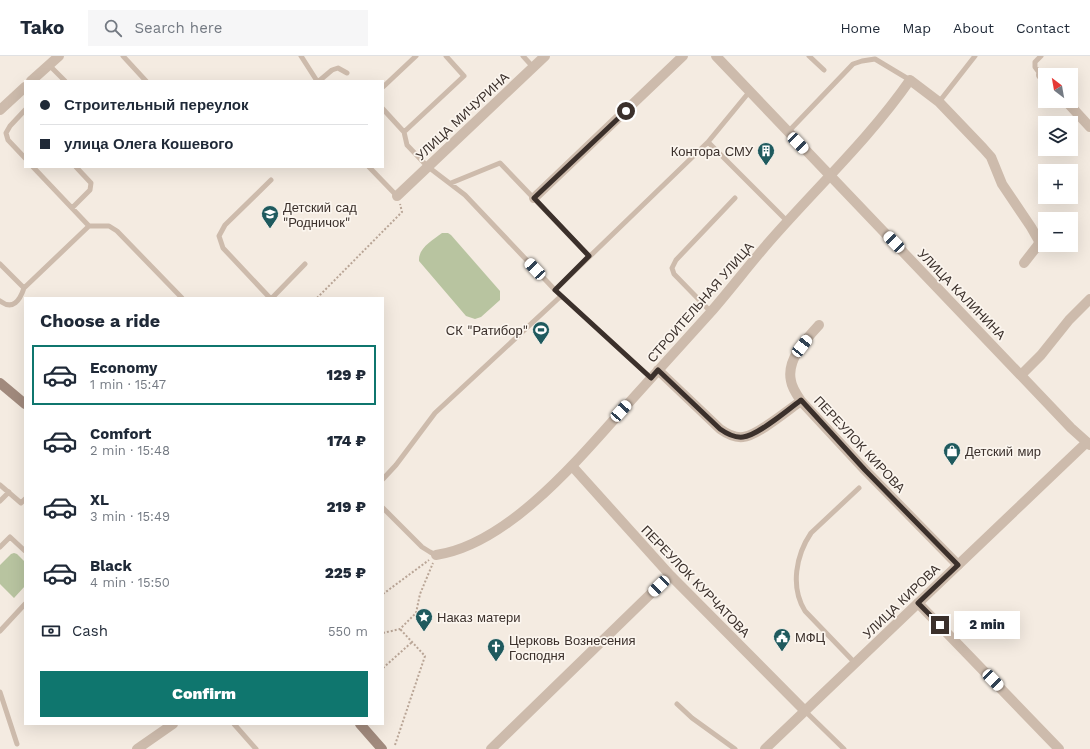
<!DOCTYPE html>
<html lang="en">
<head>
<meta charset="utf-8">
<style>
	:root { --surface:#fff; --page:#f6f6f7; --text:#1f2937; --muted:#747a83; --line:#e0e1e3; --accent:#0f766e }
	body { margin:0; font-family:"Work Sans",sans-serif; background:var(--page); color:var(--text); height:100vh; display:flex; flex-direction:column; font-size:15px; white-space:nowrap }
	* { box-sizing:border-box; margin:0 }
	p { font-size:13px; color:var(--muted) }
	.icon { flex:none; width:22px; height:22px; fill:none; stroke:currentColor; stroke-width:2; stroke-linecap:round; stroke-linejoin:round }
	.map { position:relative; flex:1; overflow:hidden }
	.drawer { position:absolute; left:24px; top:241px; width:360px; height:428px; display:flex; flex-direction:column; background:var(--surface); border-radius:0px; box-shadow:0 4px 16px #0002 }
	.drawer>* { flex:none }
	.hud { position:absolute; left:24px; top:24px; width:360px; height:88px; border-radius:0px; box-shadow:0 4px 16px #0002; display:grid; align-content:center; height:88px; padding:0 16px; background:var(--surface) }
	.needle { width:26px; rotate:329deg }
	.tools { position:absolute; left:1038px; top:12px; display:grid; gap:8px }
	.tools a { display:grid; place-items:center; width:40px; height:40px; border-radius:0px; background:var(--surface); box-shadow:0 4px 16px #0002; font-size:20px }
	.end { position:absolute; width:18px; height:18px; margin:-9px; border:5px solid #3b302b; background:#fff; box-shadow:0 0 0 2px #fff }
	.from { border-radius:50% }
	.bubble { position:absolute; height:28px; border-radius:0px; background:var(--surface); box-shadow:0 4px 16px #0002; font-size:13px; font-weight:800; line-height:28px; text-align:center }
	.car { position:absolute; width:12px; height:24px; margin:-12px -6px; border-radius:5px; box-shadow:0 0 3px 1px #0007; background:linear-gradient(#fff 24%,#345 0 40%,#fff 0 76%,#345 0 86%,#fff 0) }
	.hud b { display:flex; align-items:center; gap:14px; height:38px; font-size:15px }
	.hud b+b { border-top:1px solid var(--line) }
	.hud i { width:10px; height:10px; background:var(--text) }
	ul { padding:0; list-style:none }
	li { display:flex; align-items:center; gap:12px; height:60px; margin:0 8px 6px; padding:0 8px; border:2px solid transparent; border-radius:0px }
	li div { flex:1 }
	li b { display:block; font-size:15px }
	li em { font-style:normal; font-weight:800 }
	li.active { border-color:var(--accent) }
	li>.icon { width:36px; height:36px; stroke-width:1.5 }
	h2 { padding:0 16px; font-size:18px; line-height:48px }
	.pay { display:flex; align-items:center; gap:10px; height:44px; padding:0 16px; font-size:15px }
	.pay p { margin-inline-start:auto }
	.primary-button { display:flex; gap:8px; margin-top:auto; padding:8px 16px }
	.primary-button a { flex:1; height:46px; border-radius:0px; background:var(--accent); color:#fff; font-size:16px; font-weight:800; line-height:46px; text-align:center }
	header { display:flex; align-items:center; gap:24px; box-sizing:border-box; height:56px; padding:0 20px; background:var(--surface); border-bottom:1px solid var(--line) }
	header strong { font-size:19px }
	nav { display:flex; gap:22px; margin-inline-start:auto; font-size:14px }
	.search { width:280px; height:36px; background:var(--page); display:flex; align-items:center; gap:10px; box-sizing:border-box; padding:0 14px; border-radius:0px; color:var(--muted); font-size:15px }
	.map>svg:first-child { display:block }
	.green { fill:#b8c4a0 }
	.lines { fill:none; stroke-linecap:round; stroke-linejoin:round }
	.path { stroke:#b9a596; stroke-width:2; stroke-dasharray:2 2; stroke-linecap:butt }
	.service { stroke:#cdbbac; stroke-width:5 }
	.minor { stroke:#cdbbac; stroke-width:10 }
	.tertiary { stroke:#cdbbac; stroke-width:10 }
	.secondary { stroke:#a18a7d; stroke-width:10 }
	.route { stroke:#3b302b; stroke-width:5 }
	.labels { text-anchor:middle; stroke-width:3.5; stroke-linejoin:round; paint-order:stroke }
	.street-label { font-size:13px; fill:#3b302b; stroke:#fbf5ee }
	.poi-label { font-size:13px; fill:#3b302b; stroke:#fbf5ee; text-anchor:start }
</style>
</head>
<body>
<header>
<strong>Tako</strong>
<div class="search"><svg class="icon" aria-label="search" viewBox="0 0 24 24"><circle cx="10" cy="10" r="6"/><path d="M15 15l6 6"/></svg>Search here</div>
<nav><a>Home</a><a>Map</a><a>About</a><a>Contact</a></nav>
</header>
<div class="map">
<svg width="1090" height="693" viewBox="0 0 1090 693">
	<rect width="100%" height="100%" fill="#f4ebe1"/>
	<!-- green -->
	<path class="green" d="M442,177H448L451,179L500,235V244L481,261L475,263L466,260L419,205C418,192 433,184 442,177Z
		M14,497L17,498L25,506V530L14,542L0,528V509L11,498Z"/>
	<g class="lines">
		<!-- path -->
		<path class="path" d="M317,242L402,156L400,148
			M383,538L429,504
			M383,577L400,573L416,557L420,538L433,507
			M383,612L412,586
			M395,689L425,600L400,573"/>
		<!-- service -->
		<path class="service" d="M123,0L146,25
			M301,0L317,25
			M523,0L533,11
			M809,0L824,14
			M1041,0L1035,6V11L1041,19
			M49,9L65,25
			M319,25L332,14L338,12L347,17
			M383,31L416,0
			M939,46L975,0
			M383,53L404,76L407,89L427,110L465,139L555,234L651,322
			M25,54L10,70L6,77L8,84L25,102
			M404,76L464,20L446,0
			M788,76L853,8L862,5L875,3L910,24
			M708,86L788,166
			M33,111L89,170H109L117,175L182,242
			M369,111L397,140
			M451,127L500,107L589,200
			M72,152L90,134L91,127L76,111
			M0,208L24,232L89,170
			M555,234L708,86L750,35
			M270,242L223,192L219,180L225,169L271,124
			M272,242L305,208
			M0,245C13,255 20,244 24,232
			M711,256L674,218L672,212L676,204L735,142
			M383,423L396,409L435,357L561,240
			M0,429L21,447L25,443
			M0,445L9,436
			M383,452L422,491L430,496L436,499
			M0,491L10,481L25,495
			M0,575L25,548
			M855,607L805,555C790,531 796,499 811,477L859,432
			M0,636L17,688
			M677,648L692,662L735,693
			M805,655L844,693
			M234,668L256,693"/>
		<!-- minor -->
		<path class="minor" d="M1041,19L1045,23
			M1066,45L1090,71
			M397,140L545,0
			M534,142L683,0
			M658,314L720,373C727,378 734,382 743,381C757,380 788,354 801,345L865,414L958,509
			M1021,319L1041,299L1069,264L1090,243
			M801,345C797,339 792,332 791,325C786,304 806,283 819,269
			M572,410L670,519L805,655
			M436,499C512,488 586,394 635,340C660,312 685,285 710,257C730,234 749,209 769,186C816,132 869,83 910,24L939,46L983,92L991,101L1002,128L1031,171L1039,185L1038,189L1024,207
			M918,547L1059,693
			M137,693L173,668
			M491,693L670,519"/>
		<!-- tertiary -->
		<path class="tertiary" d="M716,0L1071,372L1090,389
			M31,25L59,0
			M0,54L25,31
			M765,693L1087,386"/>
		<!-- secondary -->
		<path class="secondary" d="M0,327L25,348
			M360,668L382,693"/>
	</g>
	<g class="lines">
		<!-- route -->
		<path class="route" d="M626,55L534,142L589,200L555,234L651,322L658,314L720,373C727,378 734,382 743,381C757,380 788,354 801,344L865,414L958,509L918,547L940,569"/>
	</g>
	<!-- icons -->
	<defs>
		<symbol id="building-pin" viewBox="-11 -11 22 30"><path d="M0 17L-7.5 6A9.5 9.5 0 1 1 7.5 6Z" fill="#1f5a5e" stroke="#fbf5ee"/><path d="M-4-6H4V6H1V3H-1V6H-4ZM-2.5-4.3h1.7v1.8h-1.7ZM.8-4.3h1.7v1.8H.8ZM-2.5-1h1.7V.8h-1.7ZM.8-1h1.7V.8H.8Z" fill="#fff"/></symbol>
		<symbol id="school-pin" viewBox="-11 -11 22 30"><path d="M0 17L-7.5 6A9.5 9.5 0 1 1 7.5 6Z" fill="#1f5a5e" stroke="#fbf5ee"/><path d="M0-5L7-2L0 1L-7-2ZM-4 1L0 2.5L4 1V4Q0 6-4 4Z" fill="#fff"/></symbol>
		<symbol id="stadium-pin" viewBox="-11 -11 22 30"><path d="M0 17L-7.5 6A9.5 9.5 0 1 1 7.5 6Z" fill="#1f5a5e" stroke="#fbf5ee"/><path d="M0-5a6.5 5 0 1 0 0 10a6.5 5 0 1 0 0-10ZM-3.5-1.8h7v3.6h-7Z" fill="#fff"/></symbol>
		<symbol id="shop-pin" viewBox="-11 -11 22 30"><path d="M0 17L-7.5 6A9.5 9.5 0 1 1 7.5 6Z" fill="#1f5a5e" stroke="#fbf5ee"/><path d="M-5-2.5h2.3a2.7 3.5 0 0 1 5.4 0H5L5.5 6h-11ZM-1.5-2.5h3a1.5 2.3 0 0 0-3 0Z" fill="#fff"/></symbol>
		<symbol id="sight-pin" viewBox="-11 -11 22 30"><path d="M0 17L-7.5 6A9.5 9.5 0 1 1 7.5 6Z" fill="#1f5a5e" stroke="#fbf5ee"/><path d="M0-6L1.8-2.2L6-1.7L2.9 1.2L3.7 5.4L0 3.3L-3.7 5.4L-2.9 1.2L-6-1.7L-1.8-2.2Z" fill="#fff"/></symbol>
		<symbol id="civic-pin" viewBox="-11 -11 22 30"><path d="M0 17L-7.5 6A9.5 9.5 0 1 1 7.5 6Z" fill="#1f5a5e" stroke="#fbf5ee"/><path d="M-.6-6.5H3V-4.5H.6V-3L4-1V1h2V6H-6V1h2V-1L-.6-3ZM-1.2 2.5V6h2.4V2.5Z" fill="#fff"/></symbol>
		<symbol id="church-pin" viewBox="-11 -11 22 30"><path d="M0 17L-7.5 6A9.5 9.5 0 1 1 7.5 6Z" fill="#1f5a5e" stroke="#fbf5ee"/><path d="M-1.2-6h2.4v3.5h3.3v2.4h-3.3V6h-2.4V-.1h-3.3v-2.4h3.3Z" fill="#fff"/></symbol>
	</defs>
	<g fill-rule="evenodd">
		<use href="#building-pin" x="756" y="85" width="20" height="27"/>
		<use href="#school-pin" x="260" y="148" width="20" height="27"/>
		<use href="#stadium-pin" x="531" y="264" width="20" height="27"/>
		<use href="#shop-pin" x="942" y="385" width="20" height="27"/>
		<use href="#sight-pin" x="414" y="551" width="20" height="27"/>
		<use href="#civic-pin" x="772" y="571" width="20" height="27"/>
		<use href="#church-pin" x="486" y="581" width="20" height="27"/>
	</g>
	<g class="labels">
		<!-- street labels -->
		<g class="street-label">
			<text transform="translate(462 60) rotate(-43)" y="5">УЛИЦА МИЧУРИНА</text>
			<text transform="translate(962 238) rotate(46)" y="5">УЛИЦА КАЛИНИНА</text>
			<text transform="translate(700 246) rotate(-49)" y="5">СТРОИТЕЛЬНАЯ УЛИЦА</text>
			<text transform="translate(860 388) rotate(47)" y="5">ПЕРЕУЛОК КИРОВА</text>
			<text transform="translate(696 525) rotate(46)" y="5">ПЕРЕУЛОК КУРЧАТОВА</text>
			<text transform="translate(901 545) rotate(-44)" y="5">УЛИЦА КИРОВА</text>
		</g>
		<!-- poi labels -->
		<g class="poi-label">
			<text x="753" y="100" text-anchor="end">Контора СМУ</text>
			<text x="283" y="156">Детский сад<tspan x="283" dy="15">"Родничок"</tspan></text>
			<text x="528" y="279" text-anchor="end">СК "Ратибор"</text>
			<text x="965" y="400">Детский мир</text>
			<text x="437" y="566">Наказ матери</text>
			<text x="795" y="586">МФЦ</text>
			<text x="509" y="589">Церковь Вознесения<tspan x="509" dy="15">Господня</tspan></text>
		</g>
	</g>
</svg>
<div class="tools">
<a><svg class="needle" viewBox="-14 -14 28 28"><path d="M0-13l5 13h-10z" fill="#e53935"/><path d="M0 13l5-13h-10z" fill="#747a83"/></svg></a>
<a><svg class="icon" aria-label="layers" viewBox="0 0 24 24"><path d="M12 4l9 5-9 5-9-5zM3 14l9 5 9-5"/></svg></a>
<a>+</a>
<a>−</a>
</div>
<i class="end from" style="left:626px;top:55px"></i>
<i class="end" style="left:940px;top:569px"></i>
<div class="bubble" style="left:954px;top:555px;width:66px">2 min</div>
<i class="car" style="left:798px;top:87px;rotate:136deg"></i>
<i class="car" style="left:894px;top:186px;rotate:316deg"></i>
<i class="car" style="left:535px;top:213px;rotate:317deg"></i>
<i class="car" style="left:802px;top:290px;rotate:38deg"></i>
<i class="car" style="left:621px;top:355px;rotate:42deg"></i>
<i class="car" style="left:659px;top:530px;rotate:226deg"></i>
<i class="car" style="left:993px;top:624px;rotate:136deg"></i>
<div class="hud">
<b><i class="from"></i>Строительный переулок</b>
<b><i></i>улица Олега Кошевого</b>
</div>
<section class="drawer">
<h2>Choose a ride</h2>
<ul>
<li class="active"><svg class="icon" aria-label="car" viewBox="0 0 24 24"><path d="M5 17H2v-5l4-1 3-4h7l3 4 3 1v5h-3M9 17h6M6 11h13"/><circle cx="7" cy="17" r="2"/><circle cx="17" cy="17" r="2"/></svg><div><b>Economy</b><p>1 min · 15:47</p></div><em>129 ₽</em></li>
<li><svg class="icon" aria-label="car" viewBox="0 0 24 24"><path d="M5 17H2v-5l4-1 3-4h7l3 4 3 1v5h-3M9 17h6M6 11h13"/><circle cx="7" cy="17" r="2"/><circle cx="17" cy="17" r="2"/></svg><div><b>Comfort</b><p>2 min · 15:48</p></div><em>174 ₽</em></li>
<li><svg class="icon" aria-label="car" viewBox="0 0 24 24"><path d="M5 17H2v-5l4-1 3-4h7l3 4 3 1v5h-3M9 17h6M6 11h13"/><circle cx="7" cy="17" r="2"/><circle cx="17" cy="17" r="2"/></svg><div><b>XL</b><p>3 min · 15:49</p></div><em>219 ₽</em></li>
<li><svg class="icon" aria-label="car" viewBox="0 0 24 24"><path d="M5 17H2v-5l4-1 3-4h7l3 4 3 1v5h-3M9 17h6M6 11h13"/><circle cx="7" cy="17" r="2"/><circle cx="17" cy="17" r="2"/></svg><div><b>Black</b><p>4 min · 15:50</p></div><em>225 ₽</em></li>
</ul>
<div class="pay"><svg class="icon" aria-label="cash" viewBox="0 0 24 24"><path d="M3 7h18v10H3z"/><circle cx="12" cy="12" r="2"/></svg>Cash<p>550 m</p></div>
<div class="primary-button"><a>Confirm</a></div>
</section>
</div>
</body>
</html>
